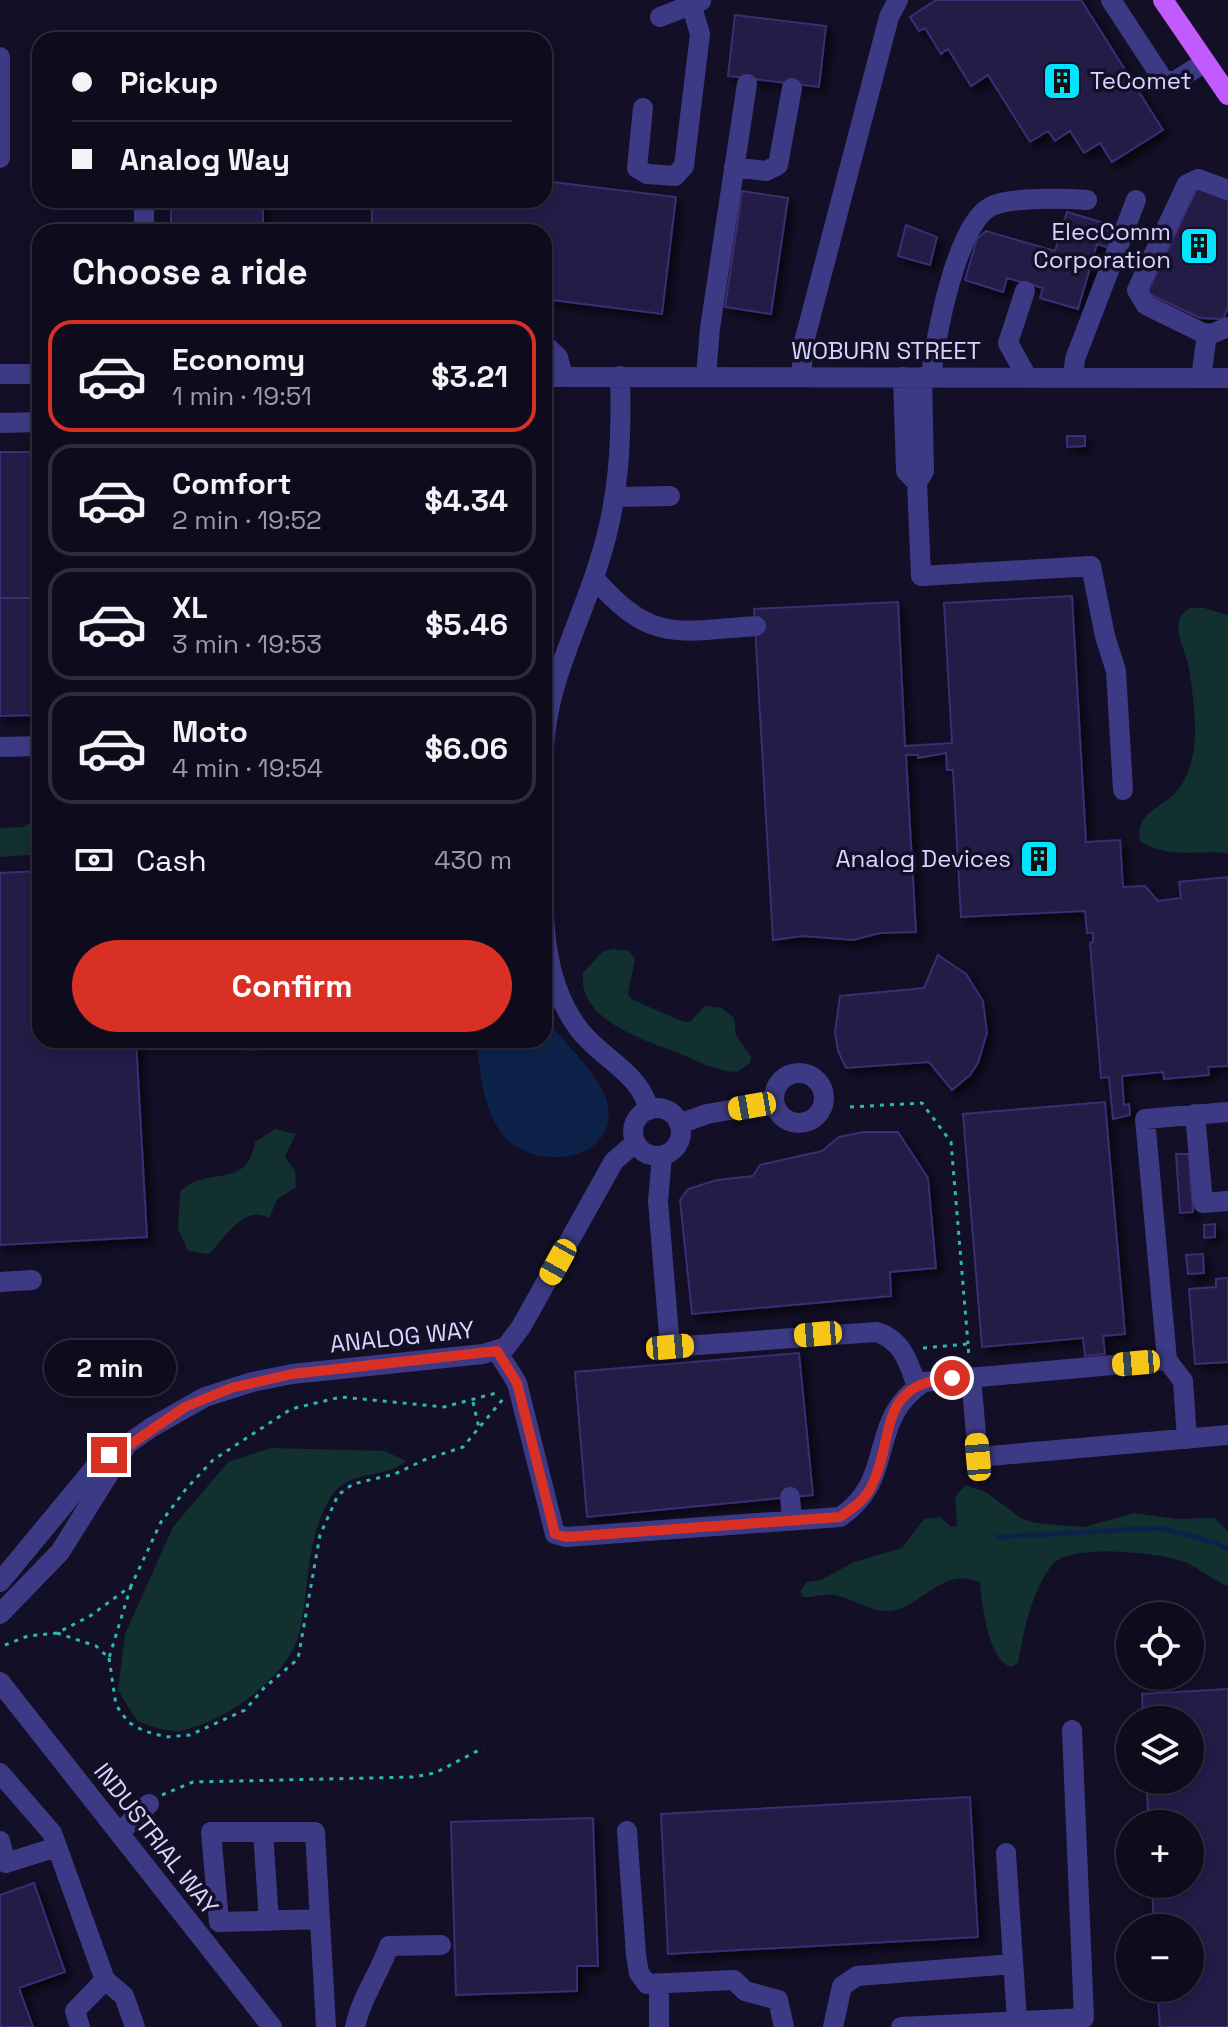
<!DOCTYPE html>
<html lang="en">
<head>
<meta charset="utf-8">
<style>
	:root { --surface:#0e0b1c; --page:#171425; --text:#f1f3f6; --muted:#9b9ba3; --line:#2e2b3b; --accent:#d93025 }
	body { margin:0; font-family:"Space Grotesk",sans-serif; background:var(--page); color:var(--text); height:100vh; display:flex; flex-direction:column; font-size:30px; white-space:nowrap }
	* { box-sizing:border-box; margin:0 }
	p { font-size:26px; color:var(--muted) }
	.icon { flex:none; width:44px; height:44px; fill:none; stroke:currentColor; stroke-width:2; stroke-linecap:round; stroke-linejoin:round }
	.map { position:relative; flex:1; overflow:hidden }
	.details { position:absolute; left:32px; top:224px; width:520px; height:824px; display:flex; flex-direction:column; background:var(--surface); border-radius:24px; box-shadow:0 4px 12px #0003,0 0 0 2px var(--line) }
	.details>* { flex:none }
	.hud { position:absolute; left:32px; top:32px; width:520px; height:176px; border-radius:24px; box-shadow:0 4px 12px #0003,0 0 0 2px var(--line); display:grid; align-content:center; height:176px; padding:0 40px; background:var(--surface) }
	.buttons { position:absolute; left:1116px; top:1602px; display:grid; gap:16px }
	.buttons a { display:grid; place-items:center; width:88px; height:88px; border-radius:50%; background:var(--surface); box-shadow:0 4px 12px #0003,0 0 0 2px var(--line); font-size:40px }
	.end { position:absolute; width:36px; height:36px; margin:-18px; border:10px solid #d93025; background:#fff; box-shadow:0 0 0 4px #fff }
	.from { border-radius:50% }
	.bubble { position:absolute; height:56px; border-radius:28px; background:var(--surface); box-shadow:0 4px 12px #0003,0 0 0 2px var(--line); font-size:26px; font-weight:700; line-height:56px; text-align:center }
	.car { position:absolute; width:24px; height:48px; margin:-24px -12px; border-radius:10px; box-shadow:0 0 6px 2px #0007; background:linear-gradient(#f5c518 24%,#345 0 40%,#f5c518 0 76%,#345 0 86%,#f5c518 0) }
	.hud b { display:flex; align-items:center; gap:28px; height:76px; font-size:30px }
	.hud b+b { border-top:2px solid var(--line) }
	.hud i { width:20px; height:20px; background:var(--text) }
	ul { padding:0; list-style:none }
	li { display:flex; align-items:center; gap:24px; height:112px; margin:0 16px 12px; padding:0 24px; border:4px solid var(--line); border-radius:24px }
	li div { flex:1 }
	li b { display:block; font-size:30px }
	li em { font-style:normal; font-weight:700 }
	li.on { border-color:var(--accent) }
	li>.icon { width:72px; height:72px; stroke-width:1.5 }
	h2 { padding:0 40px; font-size:36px; line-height:96px }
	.pay { display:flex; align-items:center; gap:20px; height:88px; padding:0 40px; font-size:30px }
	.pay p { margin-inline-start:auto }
	.button { display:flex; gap:16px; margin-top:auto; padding:16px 40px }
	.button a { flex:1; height:92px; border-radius:48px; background:var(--accent); color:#fff; font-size:32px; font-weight:700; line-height:92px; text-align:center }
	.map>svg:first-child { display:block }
	.green { fill:#12302f }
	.water { fill:#0c2248 }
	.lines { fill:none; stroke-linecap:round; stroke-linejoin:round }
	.stream { stroke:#0c2248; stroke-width:5 }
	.building { fill:#241b47; stroke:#3b2d73; stroke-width:2; filter:url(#shadow) }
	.path { stroke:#2fb8b0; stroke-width:3; stroke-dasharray:4 6; stroke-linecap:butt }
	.minor { stroke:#3d3a85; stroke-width:20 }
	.major { stroke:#c25bff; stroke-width:20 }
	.route { stroke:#d93025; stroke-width:10 }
	.labels { text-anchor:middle; stroke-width:7; stroke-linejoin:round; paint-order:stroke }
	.poi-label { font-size:24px; fill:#d9d4ff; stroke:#130f26; text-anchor:end }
	.street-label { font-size:24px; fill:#d9d4ff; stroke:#130f26 }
</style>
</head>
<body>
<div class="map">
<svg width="1228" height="2027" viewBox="0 0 1228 2027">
	<defs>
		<filter id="shadow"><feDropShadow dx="5.5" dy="5.5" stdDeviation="4" flood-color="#0009"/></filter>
	</defs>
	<rect width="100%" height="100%" fill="#130f26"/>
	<!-- green -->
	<path class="green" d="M1190,608H1204L1228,615V853C1197,850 1168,859 1140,841C1135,814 1157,810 1173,795C1189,781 1195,753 1195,732C1195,711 1192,685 1188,664C1185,650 1176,637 1179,622C1180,615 1184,612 1190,608Z
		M40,818V854L0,857V828L22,827Z
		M613,949L629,951L635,959L628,994L631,999L684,1022H690L705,1006L722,1008L734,1018L736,1035L751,1057L750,1063L737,1072C716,1071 702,1063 683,1055C649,1041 577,1022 583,973L602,952Z
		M245,1040H282L277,1049L247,1051L243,1045Z
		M275,1129L296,1134L285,1157L295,1170L296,1187L277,1200L269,1218C241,1204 226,1240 208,1254L188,1251L178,1229L180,1192C207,1164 246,1192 255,1142Z
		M271,1448L385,1451L406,1461C384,1480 349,1468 331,1497C305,1537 310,1590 299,1634C287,1678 228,1719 185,1730C170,1734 151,1726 137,1721L118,1690L125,1634L173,1527L228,1462Z
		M965,1485L986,1492L1022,1519L1036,1523L1084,1527L1134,1513L1176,1519L1214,1518L1228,1531V1586C1211,1580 1197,1565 1179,1560C1154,1553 1069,1543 1052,1565C1031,1592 1024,1631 1018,1663L1011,1667C988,1660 982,1604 980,1583C946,1565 925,1603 895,1610C874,1615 855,1599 835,1595C824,1593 814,1598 803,1597L800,1591L807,1582L821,1580L854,1562L902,1548L924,1519L940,1517L951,1527L957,1526L955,1497Z"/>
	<!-- water -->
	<path class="water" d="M544,1015C559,1039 604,1078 608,1105C617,1164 532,1172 502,1134C483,1108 480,1071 476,1040H544Z"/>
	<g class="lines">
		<!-- stream -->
		<path class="stream" d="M997,1537L1158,1528L1213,1542L1228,1549"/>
	</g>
	<!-- building -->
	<path class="building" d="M936,0H1081L1163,130L1112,162L1100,143L1084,153L1070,131L1055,141L1048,131L1030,142L988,75L971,86L948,49L941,54L925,28L919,31L910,17Z
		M735,15L826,26L819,87L728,76Z
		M544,181L676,197L662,314L544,299V232H372V206L505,205V200H544Z
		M1198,186L1228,200V308L1223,319L1200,318L1147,293Z
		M742,191L788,198L771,314L725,307Z
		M171,200H263V232H171Z
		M1067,212L1104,223L1102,229L1117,233L1112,249L1097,244L1078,309L1040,298L1043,288L1007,278L1003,292L965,280L977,239L986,231L1055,251Z
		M906,225L937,237L930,265L898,256Z
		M1067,436H1085V446L1067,447Z
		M0,452H40V598H0Z
		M1072,596L1086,842L1120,840L1123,887L1145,886L1158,901L1181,898L1179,882L1228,877V1066L1208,1067L1209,1075L1164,1079L1163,1072L1122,1076L1124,1105L1129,1104L1130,1115L1113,1119L1109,1077L1101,1078L1090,943L1093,942V933H1087L1085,911L961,917L953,770H947L946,753L918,758V755H906L916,932L880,933L853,940L803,936L773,940L754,609L898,602L905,746L952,743L944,603Z
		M0,598H40V715L0,716Z
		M40,871V1040H136L147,1237L0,1245V873Z
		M938,955L966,974L983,1001L987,1033L978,1063L970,1075L952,1090L929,1062L846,1068L838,1051L835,1032L840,996L924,988Z
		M1105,1102L1125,1334L1103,1336L1105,1354L1085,1356L1083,1338L982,1347L963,1114Z
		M864,1132H898L928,1178L936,1268L890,1272L891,1296L692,1314L680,1200L688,1189L717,1180L753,1176L760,1165L822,1151L839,1137Z
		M1176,1154H1189L1193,1212L1180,1213Z
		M1215,1224V1237L1204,1238V1225Z
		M1203,1254L1204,1273L1188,1274L1186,1255Z
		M1228,1278V1362L1195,1364L1189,1289L1216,1287V1279Z
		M799,1353L813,1495L587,1517L575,1372Z
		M1228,1689V2027H1160L1157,1988H1190V1928H1154L1152,1884H1190V1824H1149L1146,1780H1190V1720H1143L1142,1694Z
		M970,1797L978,1937L668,1954L661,1814Z
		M593,1818L598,1966H577V1991L456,1995L451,1822Z
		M34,1883L65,1972L19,1988L33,2027H0V1895Z"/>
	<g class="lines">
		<!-- path -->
		<path class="path" d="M850,1107L922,1103L951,1142L968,1344
			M923,1348L968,1344L969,1359
			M473,1402L479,1428
			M57,1633L96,1646L109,1658L131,1586
			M5,1645L28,1636L57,1633L90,1616L131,1586L161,1522L186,1489L213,1460L291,1409L341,1397L444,1407L500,1392
			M109,1658L116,1705L128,1722L144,1731L166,1737L190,1735L245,1710L264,1688L298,1659L320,1535L338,1495L353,1484L395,1474L424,1460L463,1447L503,1399
			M162,1795L193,1782L413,1777L435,1773L483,1748"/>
		<!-- minor -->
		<path class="minor" d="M1111,0L1164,81H1175L1204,63
			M660,17L701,1
			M0,57V158
			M643,108L637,168L647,174L675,176L684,166L700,34L691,4
			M734,167L766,171L778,165L792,88
			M1228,190L1198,179L1187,184L1137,290L1146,305L1203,333L1211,334L1228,327
			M144,232V200
			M1025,291L1008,343L1027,377
			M544,344L558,357L563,377
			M0,374H40
			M706,376L710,328L747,84
			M544,377L1228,378
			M801,377L804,342L889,17L898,0
			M903,377L906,471L917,483
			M922,377L924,471L917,483L921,576L1091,566L1105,636L1116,671L1123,790
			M931,377C935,340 956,225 990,207C1008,197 1066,198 1087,200
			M1073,377L1075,359L1136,200
			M1201,378L1207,334
			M0,423L40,422
			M616,497L670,496
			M594,578C651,643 676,632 756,626
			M0,747L40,746
			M544,748C547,683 579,626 598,565C619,502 622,442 620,376
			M544,811C545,883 533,967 578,1028C600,1058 640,1072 649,1110
			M774 1098a25 25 0 1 1 50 0a25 25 0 1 1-50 0Z
			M633 1132a24 24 0 1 1 48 0a24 24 0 1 1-48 0Z
			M1195,1114L1203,1203L1228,1201
			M679,1124L707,1114L774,1102
			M662,1156L658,1201L670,1347L876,1332C902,1339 909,1363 917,1387
			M0,1282L32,1280
			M497,1351L517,1383L555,1534L566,1537L840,1517C898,1478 865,1421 924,1382L1167,1360L1145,1119L1228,1112
			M1167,1360L1183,1381L1187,1439
			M971,1377L978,1457L1228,1435
			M790,1497L792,1520
			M0,1582L96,1466L152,1427L205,1397L252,1382L292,1374L483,1354L506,1347L521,1327L614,1161L635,1143
			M0,1614L60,1552L125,1448
			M0,1682L272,2027
			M0,1773L52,1833L105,1980L124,1996L135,2027
			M627,1831L636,1955L639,1973L647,1984L734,1980L745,1991L778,2000L784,2027
			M263,1832L269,1921
			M119,1833L149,1804
			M0,1841L6,1863L57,1847
			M1006,1853L1017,2021
			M320,1919L219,1922L211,1832H315L326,2027
			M659,1985V2027
			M80,2027L75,2011L105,1980
			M355,2027C361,1998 379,1974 389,1946L441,1945
			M833,2027L842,1986L857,1976L1013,1964
			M901,2027L1084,2018L1072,1730"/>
		<!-- major -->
		<path class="major" d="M1163,0L1228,95"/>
	</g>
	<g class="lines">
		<!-- route -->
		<path class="route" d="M109,1455L125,1448L185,1407L231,1388L292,1374L497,1351L517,1383L555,1534L566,1537L840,1517C853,1508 864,1501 871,1487C896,1440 875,1383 952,1378"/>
	</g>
	<!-- icons -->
	<defs>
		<symbol id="building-square" viewBox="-11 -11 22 22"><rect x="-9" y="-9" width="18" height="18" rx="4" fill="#00e5ff" stroke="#130f26"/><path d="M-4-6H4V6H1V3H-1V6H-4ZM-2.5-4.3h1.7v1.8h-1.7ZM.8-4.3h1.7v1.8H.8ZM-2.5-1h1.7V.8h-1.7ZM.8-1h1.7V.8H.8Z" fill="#111"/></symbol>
	</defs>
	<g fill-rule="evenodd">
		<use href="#building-square" x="1040" y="59" width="44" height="44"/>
		<use href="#building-square" x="1177" y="224" width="44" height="44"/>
		<use href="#building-square" x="1017" y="837" width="44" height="44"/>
	</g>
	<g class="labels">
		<!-- poi labels -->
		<g class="poi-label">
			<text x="1090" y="89" text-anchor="start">TeComet</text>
			<text x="1171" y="240">ElecComm<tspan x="1171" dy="28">Corporation</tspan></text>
			<text x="1011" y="867">Analog Devices</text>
		</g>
		<!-- street labels -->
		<g class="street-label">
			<text x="886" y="359">WOBURN STREET</text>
			<text transform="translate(402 1337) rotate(-6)" y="8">ANALOG WAY</text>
			<text transform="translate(156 1839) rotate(52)" y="8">INDUSTRIAL WAY</text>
		</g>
	</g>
</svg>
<div class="buttons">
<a><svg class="icon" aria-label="locate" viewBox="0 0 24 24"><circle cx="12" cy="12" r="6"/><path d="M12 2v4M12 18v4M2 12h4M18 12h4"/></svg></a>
<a><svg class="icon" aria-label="layers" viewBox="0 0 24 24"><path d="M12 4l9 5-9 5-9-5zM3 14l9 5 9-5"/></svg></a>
<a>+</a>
<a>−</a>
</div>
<i class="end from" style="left:952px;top:1378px"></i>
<i class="end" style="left:109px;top:1455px"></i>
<div class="bubble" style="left:44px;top:1340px;width:132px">2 min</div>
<i class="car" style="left:752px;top:1106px;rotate:260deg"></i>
<i class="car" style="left:558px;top:1262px;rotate:209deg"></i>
<i class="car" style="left:818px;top:1334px;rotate:265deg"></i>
<i class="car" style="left:670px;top:1347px;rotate:85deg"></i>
<i class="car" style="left:1136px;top:1363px;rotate:265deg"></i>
<i class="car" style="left:978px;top:1457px;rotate:355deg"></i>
<div class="hud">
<b><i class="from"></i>Pickup</b>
<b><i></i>Analog Way</b>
</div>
<section class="details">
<h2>Choose a ride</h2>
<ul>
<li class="on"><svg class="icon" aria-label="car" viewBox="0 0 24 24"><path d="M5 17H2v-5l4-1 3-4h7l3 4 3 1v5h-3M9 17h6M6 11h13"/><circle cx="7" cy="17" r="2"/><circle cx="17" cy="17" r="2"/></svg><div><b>Economy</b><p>1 min · 19:51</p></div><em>$3.21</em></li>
<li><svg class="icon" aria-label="car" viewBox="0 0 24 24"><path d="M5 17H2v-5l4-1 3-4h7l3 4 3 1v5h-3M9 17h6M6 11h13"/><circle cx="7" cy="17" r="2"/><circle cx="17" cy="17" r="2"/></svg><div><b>Comfort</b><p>2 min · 19:52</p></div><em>$4.34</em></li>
<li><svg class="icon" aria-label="car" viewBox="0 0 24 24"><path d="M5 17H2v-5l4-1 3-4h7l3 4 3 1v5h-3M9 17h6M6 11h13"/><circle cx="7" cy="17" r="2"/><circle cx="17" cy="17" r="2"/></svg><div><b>XL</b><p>3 min · 19:53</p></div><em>$5.46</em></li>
<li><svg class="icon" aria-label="car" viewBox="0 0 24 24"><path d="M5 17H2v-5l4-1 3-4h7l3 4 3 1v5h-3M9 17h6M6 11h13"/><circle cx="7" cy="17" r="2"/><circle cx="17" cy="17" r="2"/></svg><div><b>Moto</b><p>4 min · 19:54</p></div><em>$6.06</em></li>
</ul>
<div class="pay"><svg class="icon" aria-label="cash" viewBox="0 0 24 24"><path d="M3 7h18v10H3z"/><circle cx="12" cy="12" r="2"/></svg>Cash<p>430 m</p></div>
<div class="button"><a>Confirm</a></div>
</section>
</div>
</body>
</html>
